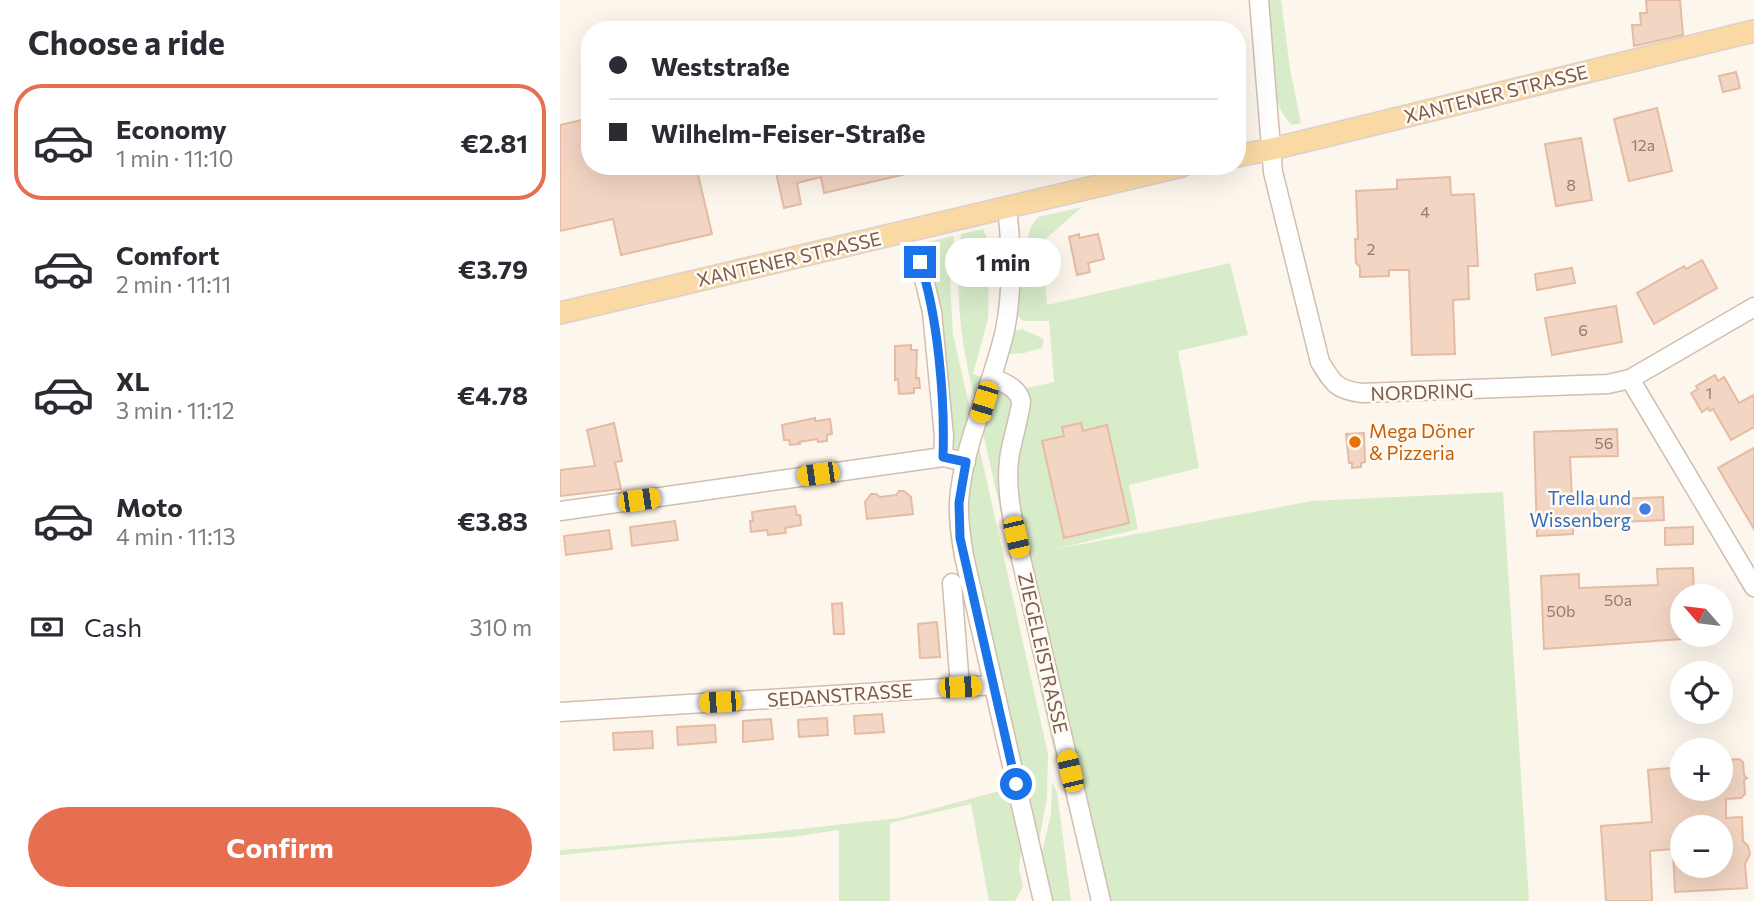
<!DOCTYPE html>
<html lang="en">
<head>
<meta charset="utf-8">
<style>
	:root { --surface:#fff; --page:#f2f2f3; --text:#2b2b33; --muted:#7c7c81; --line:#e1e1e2; --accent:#e76f51 }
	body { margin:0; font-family:Commissioner,sans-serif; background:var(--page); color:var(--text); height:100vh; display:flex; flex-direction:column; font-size:26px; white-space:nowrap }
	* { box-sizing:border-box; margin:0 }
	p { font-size:23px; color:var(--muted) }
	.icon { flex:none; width:38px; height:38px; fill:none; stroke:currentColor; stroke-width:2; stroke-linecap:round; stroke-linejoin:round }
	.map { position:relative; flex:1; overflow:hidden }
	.sheet { display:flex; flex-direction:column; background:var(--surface); width:560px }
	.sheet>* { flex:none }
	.top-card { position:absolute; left:21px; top:21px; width:665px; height:154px; border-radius:28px; box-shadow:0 7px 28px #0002; display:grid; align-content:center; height:154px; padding:0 28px; background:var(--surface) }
	.needle { width:46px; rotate:298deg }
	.fabs { position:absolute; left:1110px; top:584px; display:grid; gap:14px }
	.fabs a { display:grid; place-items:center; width:63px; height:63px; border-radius:50%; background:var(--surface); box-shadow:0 7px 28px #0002; font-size:35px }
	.end { position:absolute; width:32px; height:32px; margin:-16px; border:9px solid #1a73e8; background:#fff; box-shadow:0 0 0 4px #fff }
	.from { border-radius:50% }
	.bubble { position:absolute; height:49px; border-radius:24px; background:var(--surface); box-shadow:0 7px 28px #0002; font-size:23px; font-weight:700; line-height:49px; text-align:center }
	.car { position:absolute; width:21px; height:42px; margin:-21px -10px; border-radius:9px; box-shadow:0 0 5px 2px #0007; background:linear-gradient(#f5c518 24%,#345 0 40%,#f5c518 0 76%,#345 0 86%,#f5c518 0) }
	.top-card b { display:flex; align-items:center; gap:24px; height:66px; font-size:26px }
	.top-card b+b { border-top:2px solid var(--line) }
	.top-card i { width:18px; height:18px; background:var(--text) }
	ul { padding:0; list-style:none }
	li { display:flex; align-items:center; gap:21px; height:116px; margin:0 14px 10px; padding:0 14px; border:4px solid transparent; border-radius:28px }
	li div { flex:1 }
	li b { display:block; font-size:26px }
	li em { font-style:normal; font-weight:700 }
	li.selected { border-color:var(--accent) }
	li>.icon { width:63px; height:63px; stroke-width:1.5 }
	h2 { padding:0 28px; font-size:32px; line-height:84px }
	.pay { display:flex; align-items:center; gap:18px; height:77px; padding:0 28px; font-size:26px }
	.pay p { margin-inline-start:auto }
	.button { display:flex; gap:14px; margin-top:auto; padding:14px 28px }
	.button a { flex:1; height:80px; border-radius:42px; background:var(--accent); color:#fff; font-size:28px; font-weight:700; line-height:80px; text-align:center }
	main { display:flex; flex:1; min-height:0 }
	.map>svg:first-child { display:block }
	.green { fill:#d8ecc9 }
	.building { fill:#f3d5c3; stroke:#e6bba3; stroke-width:2; fill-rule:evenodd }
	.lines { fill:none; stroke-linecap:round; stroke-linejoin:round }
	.minor-casing { stroke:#d1beb0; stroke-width:21 }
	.major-casing { stroke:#dad1cd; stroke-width:24 }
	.minor { stroke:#fff; stroke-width:18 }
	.major { stroke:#fbd9a5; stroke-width:21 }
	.route { stroke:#1a73e8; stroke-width:9 }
	.food-dot { fill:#e8710a; stroke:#fffaf3; stroke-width:2.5 }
	.shop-dot { fill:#3f7fe0; stroke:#fffaf3; stroke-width:2.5 }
	.labels { text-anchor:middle; stroke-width:5; stroke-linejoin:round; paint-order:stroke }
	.number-label { font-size:16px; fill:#987a6a }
	.street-label { font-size:19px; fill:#7a5c4d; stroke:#fffaf3 }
	.food-label { font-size:19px; fill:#c56008; stroke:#fffaf3; text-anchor:start }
	.shop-label { font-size:19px; fill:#366cbe; stroke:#fffaf3; text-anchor:end }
</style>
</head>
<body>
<main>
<section class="sheet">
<h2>Choose a ride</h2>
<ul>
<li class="selected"><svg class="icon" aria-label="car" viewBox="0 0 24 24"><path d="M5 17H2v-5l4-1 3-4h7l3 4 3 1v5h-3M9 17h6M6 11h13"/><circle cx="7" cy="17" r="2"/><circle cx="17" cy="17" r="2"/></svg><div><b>Economy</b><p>1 min · 11:10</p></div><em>€2.81</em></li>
<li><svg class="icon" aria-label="car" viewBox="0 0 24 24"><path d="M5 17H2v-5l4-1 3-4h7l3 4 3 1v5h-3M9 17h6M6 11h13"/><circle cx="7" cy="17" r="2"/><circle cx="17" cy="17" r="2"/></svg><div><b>Comfort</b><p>2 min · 11:11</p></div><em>€3.79</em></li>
<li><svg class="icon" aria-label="car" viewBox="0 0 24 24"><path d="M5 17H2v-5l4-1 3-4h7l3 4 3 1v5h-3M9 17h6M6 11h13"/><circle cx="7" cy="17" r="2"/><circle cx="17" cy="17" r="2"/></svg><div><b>XL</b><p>3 min · 11:12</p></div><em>€4.78</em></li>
<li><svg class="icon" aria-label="car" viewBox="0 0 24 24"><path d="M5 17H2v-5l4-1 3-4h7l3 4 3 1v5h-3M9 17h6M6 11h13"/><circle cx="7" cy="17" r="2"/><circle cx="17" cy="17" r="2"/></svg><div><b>Moto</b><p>4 min · 11:13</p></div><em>€3.83</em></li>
</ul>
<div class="pay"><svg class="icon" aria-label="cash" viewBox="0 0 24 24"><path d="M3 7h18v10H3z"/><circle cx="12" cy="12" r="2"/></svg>Cash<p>310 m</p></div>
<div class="button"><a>Confirm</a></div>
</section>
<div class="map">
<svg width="1194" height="901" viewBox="0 0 1194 901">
	<rect width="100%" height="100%" fill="#fdf6ec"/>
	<!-- green -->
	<path class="green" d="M704,0H721L730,69L741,123L732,125C706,102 707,34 704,0Z
		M522,207L482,242L487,305L670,263L688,335L618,351L639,468L569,485L578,529L496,549L752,501L943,492L969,901H549L452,486L465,392L467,388L494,382L489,321H463L456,314L468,237L471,226L478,217Z
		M423,229C428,242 436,251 438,265L429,266L428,319L413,374L422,377L415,400C401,344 394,292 401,234Z
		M394,236L390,284L393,334L411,414L400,447L395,449L390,447L378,301L362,243Z
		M462,329L484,339L482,348L464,353L449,354L446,347L451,332Z
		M440,390L451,396L454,407L443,445L528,863L532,901L494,752L422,428L435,393Z
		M418,442L488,754L487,797L478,847L407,547L404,505Z
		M492,783L497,792L511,901H490L480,861L491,814Z
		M447,789L461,851L459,869L463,886L455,901H429L411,804L330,823V901H279V830L232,837L110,844L0,855V851L3,850L176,836L339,818Z"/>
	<!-- building -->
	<path class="building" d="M1086,0H1120L1123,35L1074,46L1072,25H1081L1080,13H1087Z
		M1176,72L1180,88L1163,92L1159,76Z
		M1097,108L1112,171L1069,181L1054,119Z
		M30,118V166H136L152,234L61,255L53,219L0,231V125Z
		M1021,138L1032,200L996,206L985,144Z
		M246,166H363V170L264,193L261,177L237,183L241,204L224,208L216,173Z
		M890,177L891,195L914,194L918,266H908L909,299L893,300L895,354L852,355L849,270H829V276L800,277V267L796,263L795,239H798L796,191L837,189V180Z
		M519,234V238L538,234L544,259L528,263L530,272L517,275L509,237Z
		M1142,260L1157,288L1094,324L1077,293L1124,266L1126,269Z
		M1012,268L1015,283L977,290L975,274Z
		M1056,306L1062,342L992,355L985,318Z
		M351,345V350H357L356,378H359L360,388H354V393L339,394L338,379L335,380V346Z
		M1155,375L1158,381L1164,377L1179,403L1194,395V427L1171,440L1153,409L1150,411L1148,408L1142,412L1131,393L1138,389L1136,386Z
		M255,418V421L270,419L272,434L267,435V441L258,442L257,439L239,442L240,444L230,445L229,440H224L222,425Z
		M54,423L62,461L55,462L61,489L0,496V470L35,466L27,430Z
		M521,423L523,431L547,425L569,523L504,538L482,441L504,436L502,427Z
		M1057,429L1058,456L1010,457L1012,501L1103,497L1104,520L1013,524V534L977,536L974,432Z
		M804,433L805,462L801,463V467L792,468V463H789L786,434Z
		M1194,448V529L1158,468Z
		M339,491H344L351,497L353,514L307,519L305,502L311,494H316L320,497L336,495Z
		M235,506L237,515H240L241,525L225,528L226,533L208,535L207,530L191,532L190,521H193L192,512Z
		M115,521L118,540L72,546L70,527Z
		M1133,527V544L1105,545V528Z
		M49,530L52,549L6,555L4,536Z
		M1133,568L1134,597H1122V639L984,649L981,576L1019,574V588L1098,585L1097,569Z
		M282,603L284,634H274L272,604Z
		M377,622L380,657L360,658L358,624Z
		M322,714L324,732L295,734L294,716Z
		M267,718L268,735L239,737L238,720Z
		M211,719L213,739L183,742V721Z
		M155,725L156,742L118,745L117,727Z
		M92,731L93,748L54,750L53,733Z
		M1179,759L1183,762L1184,775L1187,778L1184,780L1185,794L1181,798L1166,799V818L1182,817L1183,841L1188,846L1190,854L1185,864L1187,888L1115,892L1113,849L1090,851L1092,901H1046L1041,826L1092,822L1088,770L1122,767V789H1160V766L1166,760ZM1122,828H1160V866H1122Z"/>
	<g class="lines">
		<defs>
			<path id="minor" d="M699,0L713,172L760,362C773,383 776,390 802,393L1048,384L1070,379L1194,307
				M447,207C452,249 453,289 445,330C432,388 403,443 399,502C398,520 401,538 404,556L483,901
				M360,262L372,312L384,436L383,457
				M432,377C443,383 458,387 461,401C462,408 450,447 449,460C446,486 451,511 456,537L541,901
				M1070,379L1194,587
				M0,511L383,457L406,462
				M392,583L400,687
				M0,712L433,685"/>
			<path id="major" d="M677,156L712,149L1194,31
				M0,313L622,166"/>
		</defs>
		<!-- minor casing -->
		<use href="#minor" class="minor-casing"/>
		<!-- major casing -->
		<use href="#major" class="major-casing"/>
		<!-- minor -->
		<use href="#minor" class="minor"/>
		<!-- major -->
		<use href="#major" class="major"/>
	</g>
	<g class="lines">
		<!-- route -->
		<path class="route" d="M360,262C378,317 385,398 383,457L406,462L399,503L400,538L456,784"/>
	</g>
	<!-- markers -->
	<circle class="food-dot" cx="795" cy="442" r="7"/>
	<circle class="shop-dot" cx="1085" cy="509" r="7"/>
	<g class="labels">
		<!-- number labels -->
		<g class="number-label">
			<text x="1083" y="151">12a</text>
			<text x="1011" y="191">8</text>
			<text x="865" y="218">4</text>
			<text x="811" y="255">2</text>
			<text x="1023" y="336">6</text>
			<text x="1149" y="399">1</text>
			<text x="1044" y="449">56</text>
			<text x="1058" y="606">50a</text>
			<text x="1001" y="617">50b</text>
		</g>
		<!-- street labels -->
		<g class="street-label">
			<text transform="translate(936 94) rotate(-14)" y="7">XANTENER STRASSE</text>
			<text transform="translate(229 259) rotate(-13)" y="7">XANTENER STRASSE</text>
			<text transform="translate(862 392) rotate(-2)" y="7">NORDRING</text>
			<text transform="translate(483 653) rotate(77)" y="7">ZIEGELEISTRASSE</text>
			<text transform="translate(280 695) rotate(-4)" y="7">SEDANSTRASSE</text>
		</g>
		<!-- food labels -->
		<g class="food-label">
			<text x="809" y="438">Mega Döner<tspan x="809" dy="22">&amp; Pizzeria</tspan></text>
		</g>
		<!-- shop labels -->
		<g class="shop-label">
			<text x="1071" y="505">Trella und<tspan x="1071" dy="22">Wissenberg</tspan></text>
		</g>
	</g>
</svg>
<div class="fabs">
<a><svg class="needle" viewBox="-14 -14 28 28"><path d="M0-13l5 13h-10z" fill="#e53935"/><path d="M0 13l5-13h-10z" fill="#7c7c81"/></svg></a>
<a><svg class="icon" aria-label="locate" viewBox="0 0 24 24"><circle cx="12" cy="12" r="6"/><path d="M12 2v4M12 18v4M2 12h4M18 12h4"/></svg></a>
<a>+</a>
<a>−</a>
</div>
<i class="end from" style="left:456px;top:784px"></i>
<i class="end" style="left:360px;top:262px"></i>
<div class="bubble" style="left:385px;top:238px;width:116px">1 min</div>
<i class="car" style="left:424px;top:402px;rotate:197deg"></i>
<i class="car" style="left:258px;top:474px;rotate:262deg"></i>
<i class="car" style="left:79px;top:500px;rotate:82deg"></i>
<i class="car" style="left:456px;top:537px;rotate:167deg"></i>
<i class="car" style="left:400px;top:687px;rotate:87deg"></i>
<i class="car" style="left:160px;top:702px;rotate:267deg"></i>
<i class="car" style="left:510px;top:771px;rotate:347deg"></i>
<div class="top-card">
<b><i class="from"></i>Weststraße</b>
<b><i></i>Wilhelm-Feiser-Straße</b>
</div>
</div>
</main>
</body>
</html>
